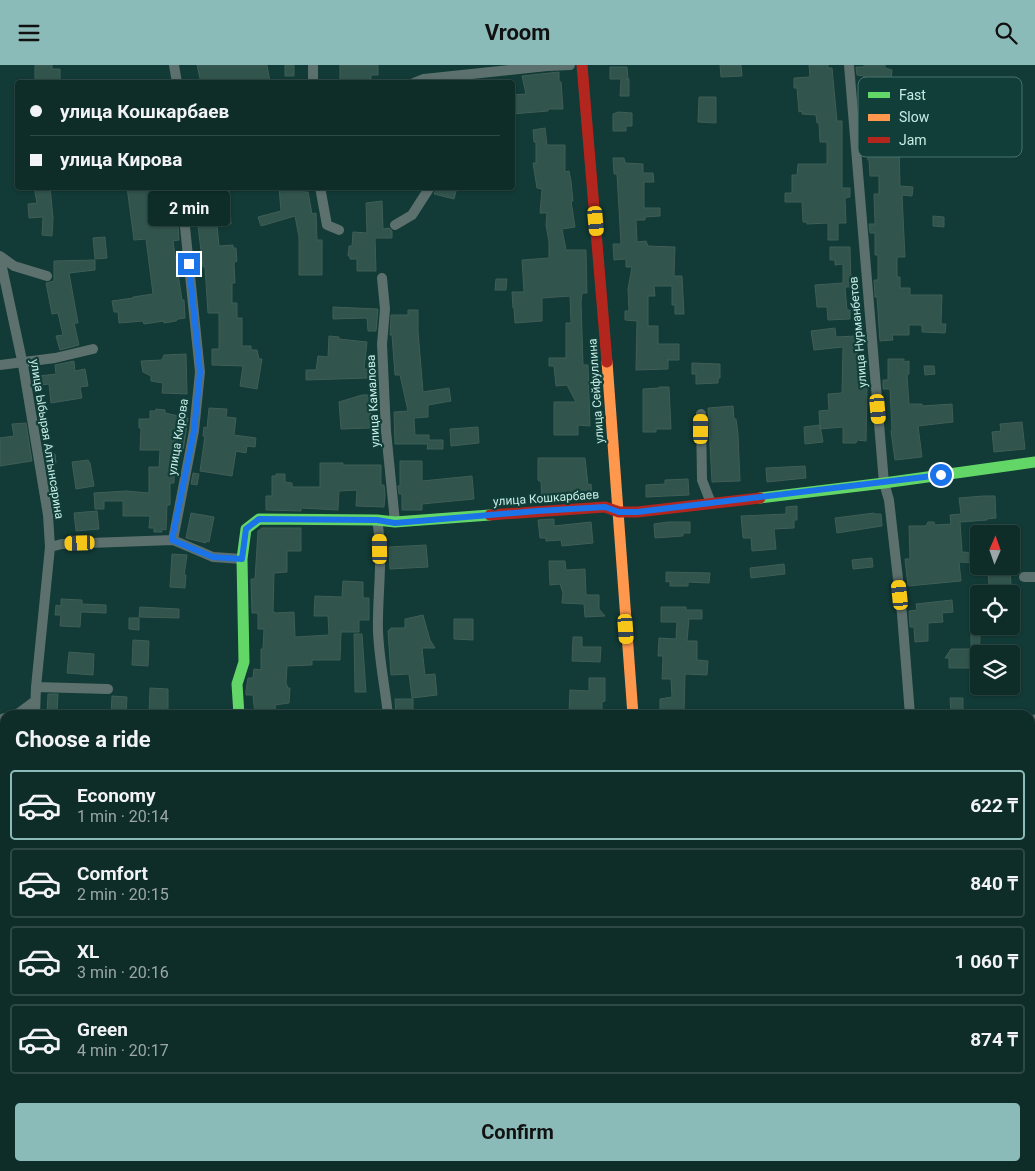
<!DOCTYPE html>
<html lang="en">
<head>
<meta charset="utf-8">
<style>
	:root { --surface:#0e2c28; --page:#173430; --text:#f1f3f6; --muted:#9ba7a8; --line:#2e4845; --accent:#8bbbb9 }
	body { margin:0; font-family:Roboto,sans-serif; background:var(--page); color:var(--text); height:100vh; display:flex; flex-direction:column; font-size:19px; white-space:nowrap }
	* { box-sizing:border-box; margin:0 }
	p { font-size:16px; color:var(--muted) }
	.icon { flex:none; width:28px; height:28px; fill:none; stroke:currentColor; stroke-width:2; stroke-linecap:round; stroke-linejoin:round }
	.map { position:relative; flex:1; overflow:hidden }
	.panel { position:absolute; left:0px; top:645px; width:1035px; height:461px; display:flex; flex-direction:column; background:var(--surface); border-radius:15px 15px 0 0; box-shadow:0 1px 4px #0004,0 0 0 1px var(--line) }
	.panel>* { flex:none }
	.top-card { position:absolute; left:15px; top:15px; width:500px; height:110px; border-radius:5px; box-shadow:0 1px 4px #0004,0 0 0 1px var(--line); display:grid; align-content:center; height:110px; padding:0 15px; background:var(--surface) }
	.needle { width:32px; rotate:2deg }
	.buttons { position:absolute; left:970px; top:460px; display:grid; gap:10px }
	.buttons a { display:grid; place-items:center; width:50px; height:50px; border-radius:5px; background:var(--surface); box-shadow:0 1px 4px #0004,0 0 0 1px var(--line); font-size:25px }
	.end { position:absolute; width:22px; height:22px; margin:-11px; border:6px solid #1a73e8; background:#fff; box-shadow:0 0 0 2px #fff }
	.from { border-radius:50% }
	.bubble { position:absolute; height:35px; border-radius:5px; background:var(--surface); box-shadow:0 1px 4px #0004,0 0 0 1px var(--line); font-size:16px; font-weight:700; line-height:35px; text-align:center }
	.car { position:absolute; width:15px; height:30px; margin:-15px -8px; border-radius:6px; box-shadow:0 0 4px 1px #0007; background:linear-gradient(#f5c518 24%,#345 0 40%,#f5c518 0 76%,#345 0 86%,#f5c518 0) }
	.top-card b { display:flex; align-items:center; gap:18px; height:48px; font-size:19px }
	.top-card b+b { border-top:1px solid var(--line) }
	.top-card i { width:12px; height:12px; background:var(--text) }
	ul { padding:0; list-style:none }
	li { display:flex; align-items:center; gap:15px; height:70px; margin:0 10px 8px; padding:0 5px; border:2px solid var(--line); border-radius:5px }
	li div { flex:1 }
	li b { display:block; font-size:19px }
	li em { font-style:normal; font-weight:700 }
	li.selected { border-color:var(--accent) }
	li>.icon { width:45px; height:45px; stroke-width:1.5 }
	h2 { padding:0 15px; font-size:22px; line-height:60px }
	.primary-button { display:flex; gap:10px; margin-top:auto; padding:10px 15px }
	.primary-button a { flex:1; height:58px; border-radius:5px; background:var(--accent); color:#111; font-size:20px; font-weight:700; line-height:58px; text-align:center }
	header { display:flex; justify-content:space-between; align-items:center; height:65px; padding:0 15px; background:var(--accent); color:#111; font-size:22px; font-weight:700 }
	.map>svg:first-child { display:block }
	.building { fill:#31544d; stroke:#3f5e56 }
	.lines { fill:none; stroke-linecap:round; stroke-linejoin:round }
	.lane { stroke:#5c706d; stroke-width:5 }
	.street { stroke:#5c706d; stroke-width:10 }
	.fast { stroke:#63d668; stroke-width:11 }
	.slow { stroke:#ff974d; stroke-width:11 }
	.jam { stroke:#b3261e; stroke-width:11 }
	.route { stroke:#1a73e8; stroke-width:6 }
	.labels { text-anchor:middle; stroke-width:4.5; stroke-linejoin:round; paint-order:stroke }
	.street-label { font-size:12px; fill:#c6ede5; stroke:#113e38 }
	.key { fill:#113e38; stroke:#47736c; stroke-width:1 }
	.key-label { font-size:14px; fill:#c6ede5 }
</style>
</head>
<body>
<header><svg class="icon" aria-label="menu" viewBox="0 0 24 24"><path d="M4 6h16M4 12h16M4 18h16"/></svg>Vroom<svg class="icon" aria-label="search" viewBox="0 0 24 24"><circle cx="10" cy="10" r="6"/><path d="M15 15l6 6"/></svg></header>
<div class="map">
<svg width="1035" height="1106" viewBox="0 0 1035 1106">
	<rect width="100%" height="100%" fill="#123a36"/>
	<!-- building -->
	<path class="building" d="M35,0H52V4H60V18H35Z
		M197,0H267L270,17L201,18Z
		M285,0H294V11H285Z
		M340,0H378V10H371V14L340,18Z
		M720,0H741L742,11L721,12Z
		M809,0H828V3H832L837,56H842V123H850V132L845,133L846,158H838V175H828V158L807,159V157H803L802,137H785V128H792V110H797L798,99H827V77H820L819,58H817L816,50L802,49V46L799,47L797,23H794V13L810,12Z
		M864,0H885V3L892,5L891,16H888V29H887L886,63L875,62V58H865L864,11L857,10L856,2H864Z
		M610,2H627L628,14H626H629V31H620L621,14H610Z
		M559,7V17H561L563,44H548V46L512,49V30L526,29L522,11Z
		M699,32H716V58L698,57Z
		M618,47L632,48V61H626V66H613V49Z
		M545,63L547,80H565V107L569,106L571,116L573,136H571L575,162L562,164L566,185H586L587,228H582L581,237L583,300H588L590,361L578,360V370H554V337H576L567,320L556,321L554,301H549V293H566V258H571L570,231L542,233V256L515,258L514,243H513L512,227H524L522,195L549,193V177L546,160L547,148H540L542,124L537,123L533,98H536V77H534L533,65Z
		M879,63L898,64V81H899L900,121L913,122L912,131L902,130L905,192H897V212H900V223H910V230H942L941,259H946L945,268L922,267V260H909V270H892L893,275L880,276L877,232H875L874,215H878V190H875V168H870L869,159H875L874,129H879V111H870L869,95H868V83H878Z
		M613,93H624L625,98L643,99V108H653L654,117H644V143H660V151L645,152V155H636L637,177L646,176L648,181L675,182L674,211H682L684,249H675V240H672V221H654L655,231H648V261H658V279H679V295H668V294V304L636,305L637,256L625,255V246H629L628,224L632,202H626V194L614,195L613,179H621L617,109H614Z
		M34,122H50L53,153L52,171L42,170L43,152L29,153L28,139L37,138Z
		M127,122H151L152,133H167L168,161L178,160L179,175L173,176L182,235H184L185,253L178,254L176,256L164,258V256L144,259L143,256L119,258L118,247H114L112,236L133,233V232L153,229L146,174L134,175Z
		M195,122H227V125H229L231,159L217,160L219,181L233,180V183H236L237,196L234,198L235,218H232V238H237V253H242V281H251V285H257L259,294H262L257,324L240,321L243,301L212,300V284H219V248H208L205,202H203L198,161H196Z
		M279,122H304V127H308L312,149L316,148L317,175H322V210H299V172L295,151L261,161L258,152L281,146Z
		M437,122H457L454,134L434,129Z
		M382,136L383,164L389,163L392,166V173H375L376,206H357V194H350V191H348L349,181H352L353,167L367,168L366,138Z
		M933,151L944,152V162L933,161Z
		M105,172L107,193L95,194L93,173Z
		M830,182H850L851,222H845L847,245H850V254L828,255L827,242H817L815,220L843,218V199L835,200V195H830Z
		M95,195V205L69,208L78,258H74L79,280L60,285L56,271L63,270L58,248L52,249L46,218L54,216V196Z
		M496,214H507L506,225H495Z
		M333,242L378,244L376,266H368L367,253L333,254Z
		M408,245H418V266L423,327L449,323L451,336L428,340V352L414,353L415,370H429V375H443V384H427L428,379H395L394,347L408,346L400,310H395L392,270H390L391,250H408Z
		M835,263L836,272L856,271L859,321H867L866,376L857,375L856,378H843V362L820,364L819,346L829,345L828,329L842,328L843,282L814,285L811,266Z
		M329,271L339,272V274L367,277L364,304H368V313L306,315V305H316L318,291L328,292Z
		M186,289L187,329L162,328L163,318L151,316V311L143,307L141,296L162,295L164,290Z
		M888,294H904V297L909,296V309L907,310L909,339H922V341L952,339L953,357L918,361L922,392L895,395L891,366L892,365L890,324H883V315H888Z
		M74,296L75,306L85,304L88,321L80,322L82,333L51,338L49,319L41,320L39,311L56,309L55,300Z
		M692,298L720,299V313H718V318L696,319V309H692Z
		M924,301H934L935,309L925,310Z
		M659,322H669L671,364H656V367H643V324L659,323Z
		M362,330H371L370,363L341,364L339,337Z
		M733,341L734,354H736L738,369L740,416L712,417L708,343Z
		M209,343L227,344L226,352L236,353L234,370L256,373L255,382L247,381L246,388L236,386L232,411L200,406L205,371H203L204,362L207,363Z
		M156,344L165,345V348L188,353L183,386H175L174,418H170V440H167L166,465L162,464V467H154V463H149L150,451H123V436H104V444H95L94,428L126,426L149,428V402H159L160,385H140L141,363H139V354H150V346H156Z
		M1022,357L1025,384L994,387L992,367L1001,366L1000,359Z
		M26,358L32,396L0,401V373L14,371L12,359Z
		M820,360L823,377L805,379L804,362Z
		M478,362L479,378L451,381L450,364Z
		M55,389L56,398L46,399L45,390Z
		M538,393H585L588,420L591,419L592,432L542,435L541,417L538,415Z
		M88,395L90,398L94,421L76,424L72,397Z
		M400,396H422V416L472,411L474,434L422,439V445H402V429H399L398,421H400Z
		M320,398H343V400H381V420H384L385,429L384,442L356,441L357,425L339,426L338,445L301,443V446L266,445V431H272V411H276V409H285V417L292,418V422H320Z
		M805,401L806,413L767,417L766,403Z
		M193,408L199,409L197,420L191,419Z
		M688,414L689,430L646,432V420L665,419V415Z
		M983,431H995L996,453L987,454V455L960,457L962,487L979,488V498L959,497L961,516L908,521L905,494H910L909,461H926L928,457H934L935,460L951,459L950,450L961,449L959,433Z
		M797,441V455H794V463L774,464L776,484L752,486L751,473H743L741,451L786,449V442Z
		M97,446L99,464L76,466L74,448Z
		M191,448L214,452L209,477L206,476V478L186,473Z
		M874,448V449H881L882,461L837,468L835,453Z
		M554,454V461L591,457L593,478L562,481L561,475L546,476V473H540L538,455Z
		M668,457H690V468H683V471L655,473L654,459Z
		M262,463H301V486H287V507L274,508L273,546L275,548L294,547L295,572L329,570L328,551H314L315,531L342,532L343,516L363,517V533H369V555H359V567H341L340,595H312V600L287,601L286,618L288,623H290L289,638L275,640L276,649L272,650H255L253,630H246V626L248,613H253L254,604L261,605V584H263L264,564H258V548H252L251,514H255L258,466Z
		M426,480L428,502L390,504L389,482Z
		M172,489L187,490L184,510H186L185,523L170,522Z
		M872,493L873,502L853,504L852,495Z
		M549,496H565L566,505L585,504L586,530H599V544L605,551L585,552L584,539L562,538L563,528L560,519L550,520Z
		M784,499L785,509L751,513L750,503Z
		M988,501H1010L1011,521L989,522Z
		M666,507L710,508L709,518L688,517V521H670V516L666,517Z
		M61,534L82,535V539L106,540V548L81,547L80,562L60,561L61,550H55L56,540L61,541Z
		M952,535L953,547L942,548L943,557L928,558V576L915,577L914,562H910L909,546L917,545L916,539Z
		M140,542L179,544V553L139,552Z
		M661,542H686V545H702V554H689L687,576H697V595L708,596L707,610L685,609L684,650H660V634L672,632L671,614H662L663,591H658L659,573L676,574L677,557H661Z
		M423,550L430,575L435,583H422L425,610L435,609L437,630L412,633L409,609L391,610L388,566L391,563H405V554Z
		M129,553H139V565L129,564Z
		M454,554H473V575L454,574Z
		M971,568H980L979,603H949V593H945L951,584H971Z
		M354,569H362L366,627H355Z
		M573,572H582V582H601L600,597L572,596Z
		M133,575L149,576L148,601L132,600Z
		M69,587L94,589L93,610L67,608Z
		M589,613H605V636L602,637V647L578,646V650H569L570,625L589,626Z
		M150,623L168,624V650H149Z
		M48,629H58L57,650H47Z
		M112,631L127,632L126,650H111Z
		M950,633H963V646L951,647Z
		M395,634H413V650H396Z"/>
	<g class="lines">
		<!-- lane -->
		<path class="lane" d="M1030,653L1035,652
			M1030,791L1035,790"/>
		<!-- street -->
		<path class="street" d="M174,0L177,18
			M849,0L884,418L889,435L902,549L910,650
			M313,18V0
			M414,18L424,14L547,1L570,0
			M320,122L327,160L339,165
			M395,160L412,150L430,122
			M0,191L14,201L47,211
			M0,193L23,300L48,450L50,482L36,622L35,650
			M382,213L385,244L382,279L386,366L395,457
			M0,300L55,293L93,284
			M701,349L702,415L711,438
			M377,455C384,492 377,529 378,566C379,594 385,622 388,650
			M173,475L194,366L200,307L185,162L184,122
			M50,482L62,479L173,475L213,492L242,494
			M1024,512H1035
			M36,622L108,624
			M14,650L19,648L35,636
			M0,655L5,653
			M0,763H5
			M1030,869H1035
			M245,1101L246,1106
			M555,1101V1106
			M952,1101L953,1106
			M415,1102V1106
			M34,1106L35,1101"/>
		<!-- fast -->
		<path class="fast" d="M760,433L884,418L1035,397
			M239,650L237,619L244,597L242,494L246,464L259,454L377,455L395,457L490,450
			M672,1101V1106"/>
		<!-- slow -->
		<path class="slow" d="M607,297L633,650"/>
		<!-- jam -->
		<path class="jam" d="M582,0L607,297
			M490,450L605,442L619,447H637L760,433"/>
	</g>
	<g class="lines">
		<!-- route -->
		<path class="route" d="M189,199L200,307L194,366L172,475L213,492L242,494L246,464L259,454L377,455L395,458L537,446L605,442L619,447H637L941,410"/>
	</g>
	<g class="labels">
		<!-- street labels -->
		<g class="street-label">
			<text transform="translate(858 267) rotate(-95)" y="4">улица Нурманбетов</text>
			<text transform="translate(596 326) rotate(-94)" y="4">улица Сейфуллина</text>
			<text transform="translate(373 336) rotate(-93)" y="4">улица Камалова</text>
			<text transform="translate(178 372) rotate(-81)" y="4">улица Кирова</text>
			<text transform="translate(47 374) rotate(81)" y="4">улица Ыбырая Алтынсарина</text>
			<text transform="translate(546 433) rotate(-4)" y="4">улица Кошкарбаев</text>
		</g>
	</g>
	<!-- legend -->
	<rect x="858" y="12" width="164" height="80" rx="8" class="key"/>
	<rect x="868" y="27" width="22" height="6" fill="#63d668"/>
	<rect x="868" y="49" width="22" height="7" fill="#ff974d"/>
	<rect x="868" y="72" width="22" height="6" fill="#b3261e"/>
	<g class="key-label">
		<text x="899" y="35">Fast</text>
		<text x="899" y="57">Slow</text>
		<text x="899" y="80">Jam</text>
	</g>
</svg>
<div class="buttons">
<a><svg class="needle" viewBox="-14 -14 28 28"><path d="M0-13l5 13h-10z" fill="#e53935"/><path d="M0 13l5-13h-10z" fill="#9ba7a8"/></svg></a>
<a><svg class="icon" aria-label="locate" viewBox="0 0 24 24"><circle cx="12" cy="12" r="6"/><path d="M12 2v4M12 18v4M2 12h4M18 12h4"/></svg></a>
<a><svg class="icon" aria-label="layers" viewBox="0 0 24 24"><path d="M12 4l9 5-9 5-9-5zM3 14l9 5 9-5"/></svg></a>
</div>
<i class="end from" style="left:941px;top:410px"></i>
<i class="end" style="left:189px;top:199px"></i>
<div class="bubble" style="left:148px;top:126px;width:82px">2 min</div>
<i class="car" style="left:596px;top:156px;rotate:175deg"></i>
<i class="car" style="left:878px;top:344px;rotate:175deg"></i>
<i class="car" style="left:701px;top:364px;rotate:0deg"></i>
<i class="car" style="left:80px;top:478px;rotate:268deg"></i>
<i class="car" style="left:380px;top:484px;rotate:359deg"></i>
<i class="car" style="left:900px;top:530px;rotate:354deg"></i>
<i class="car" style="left:626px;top:564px;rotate:176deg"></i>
<div class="top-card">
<b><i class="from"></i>улица Кошкарбаев</b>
<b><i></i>улица Кирова</b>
</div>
<section class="panel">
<h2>Choose a ride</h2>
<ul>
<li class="selected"><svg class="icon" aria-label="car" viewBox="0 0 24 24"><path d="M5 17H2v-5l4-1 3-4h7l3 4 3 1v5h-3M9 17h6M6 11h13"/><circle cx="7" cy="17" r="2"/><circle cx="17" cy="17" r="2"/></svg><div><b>Economy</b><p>1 min · 20:14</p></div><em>622 ₸</em></li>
<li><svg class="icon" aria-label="car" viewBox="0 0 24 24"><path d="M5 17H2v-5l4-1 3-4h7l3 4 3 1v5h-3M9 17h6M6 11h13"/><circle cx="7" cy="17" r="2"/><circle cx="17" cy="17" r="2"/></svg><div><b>Comfort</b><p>2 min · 20:15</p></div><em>840 ₸</em></li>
<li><svg class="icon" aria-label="car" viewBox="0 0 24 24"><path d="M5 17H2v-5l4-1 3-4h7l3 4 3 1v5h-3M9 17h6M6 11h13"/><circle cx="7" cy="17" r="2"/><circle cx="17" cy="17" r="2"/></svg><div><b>XL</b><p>3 min · 20:16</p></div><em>1 060 ₸</em></li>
<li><svg class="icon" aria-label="car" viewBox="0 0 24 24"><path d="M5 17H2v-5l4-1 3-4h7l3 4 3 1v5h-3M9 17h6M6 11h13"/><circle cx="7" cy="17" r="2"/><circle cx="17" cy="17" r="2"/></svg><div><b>Green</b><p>4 min · 20:17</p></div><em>874 ₸</em></li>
</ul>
<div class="primary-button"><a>Confirm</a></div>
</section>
</div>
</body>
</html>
